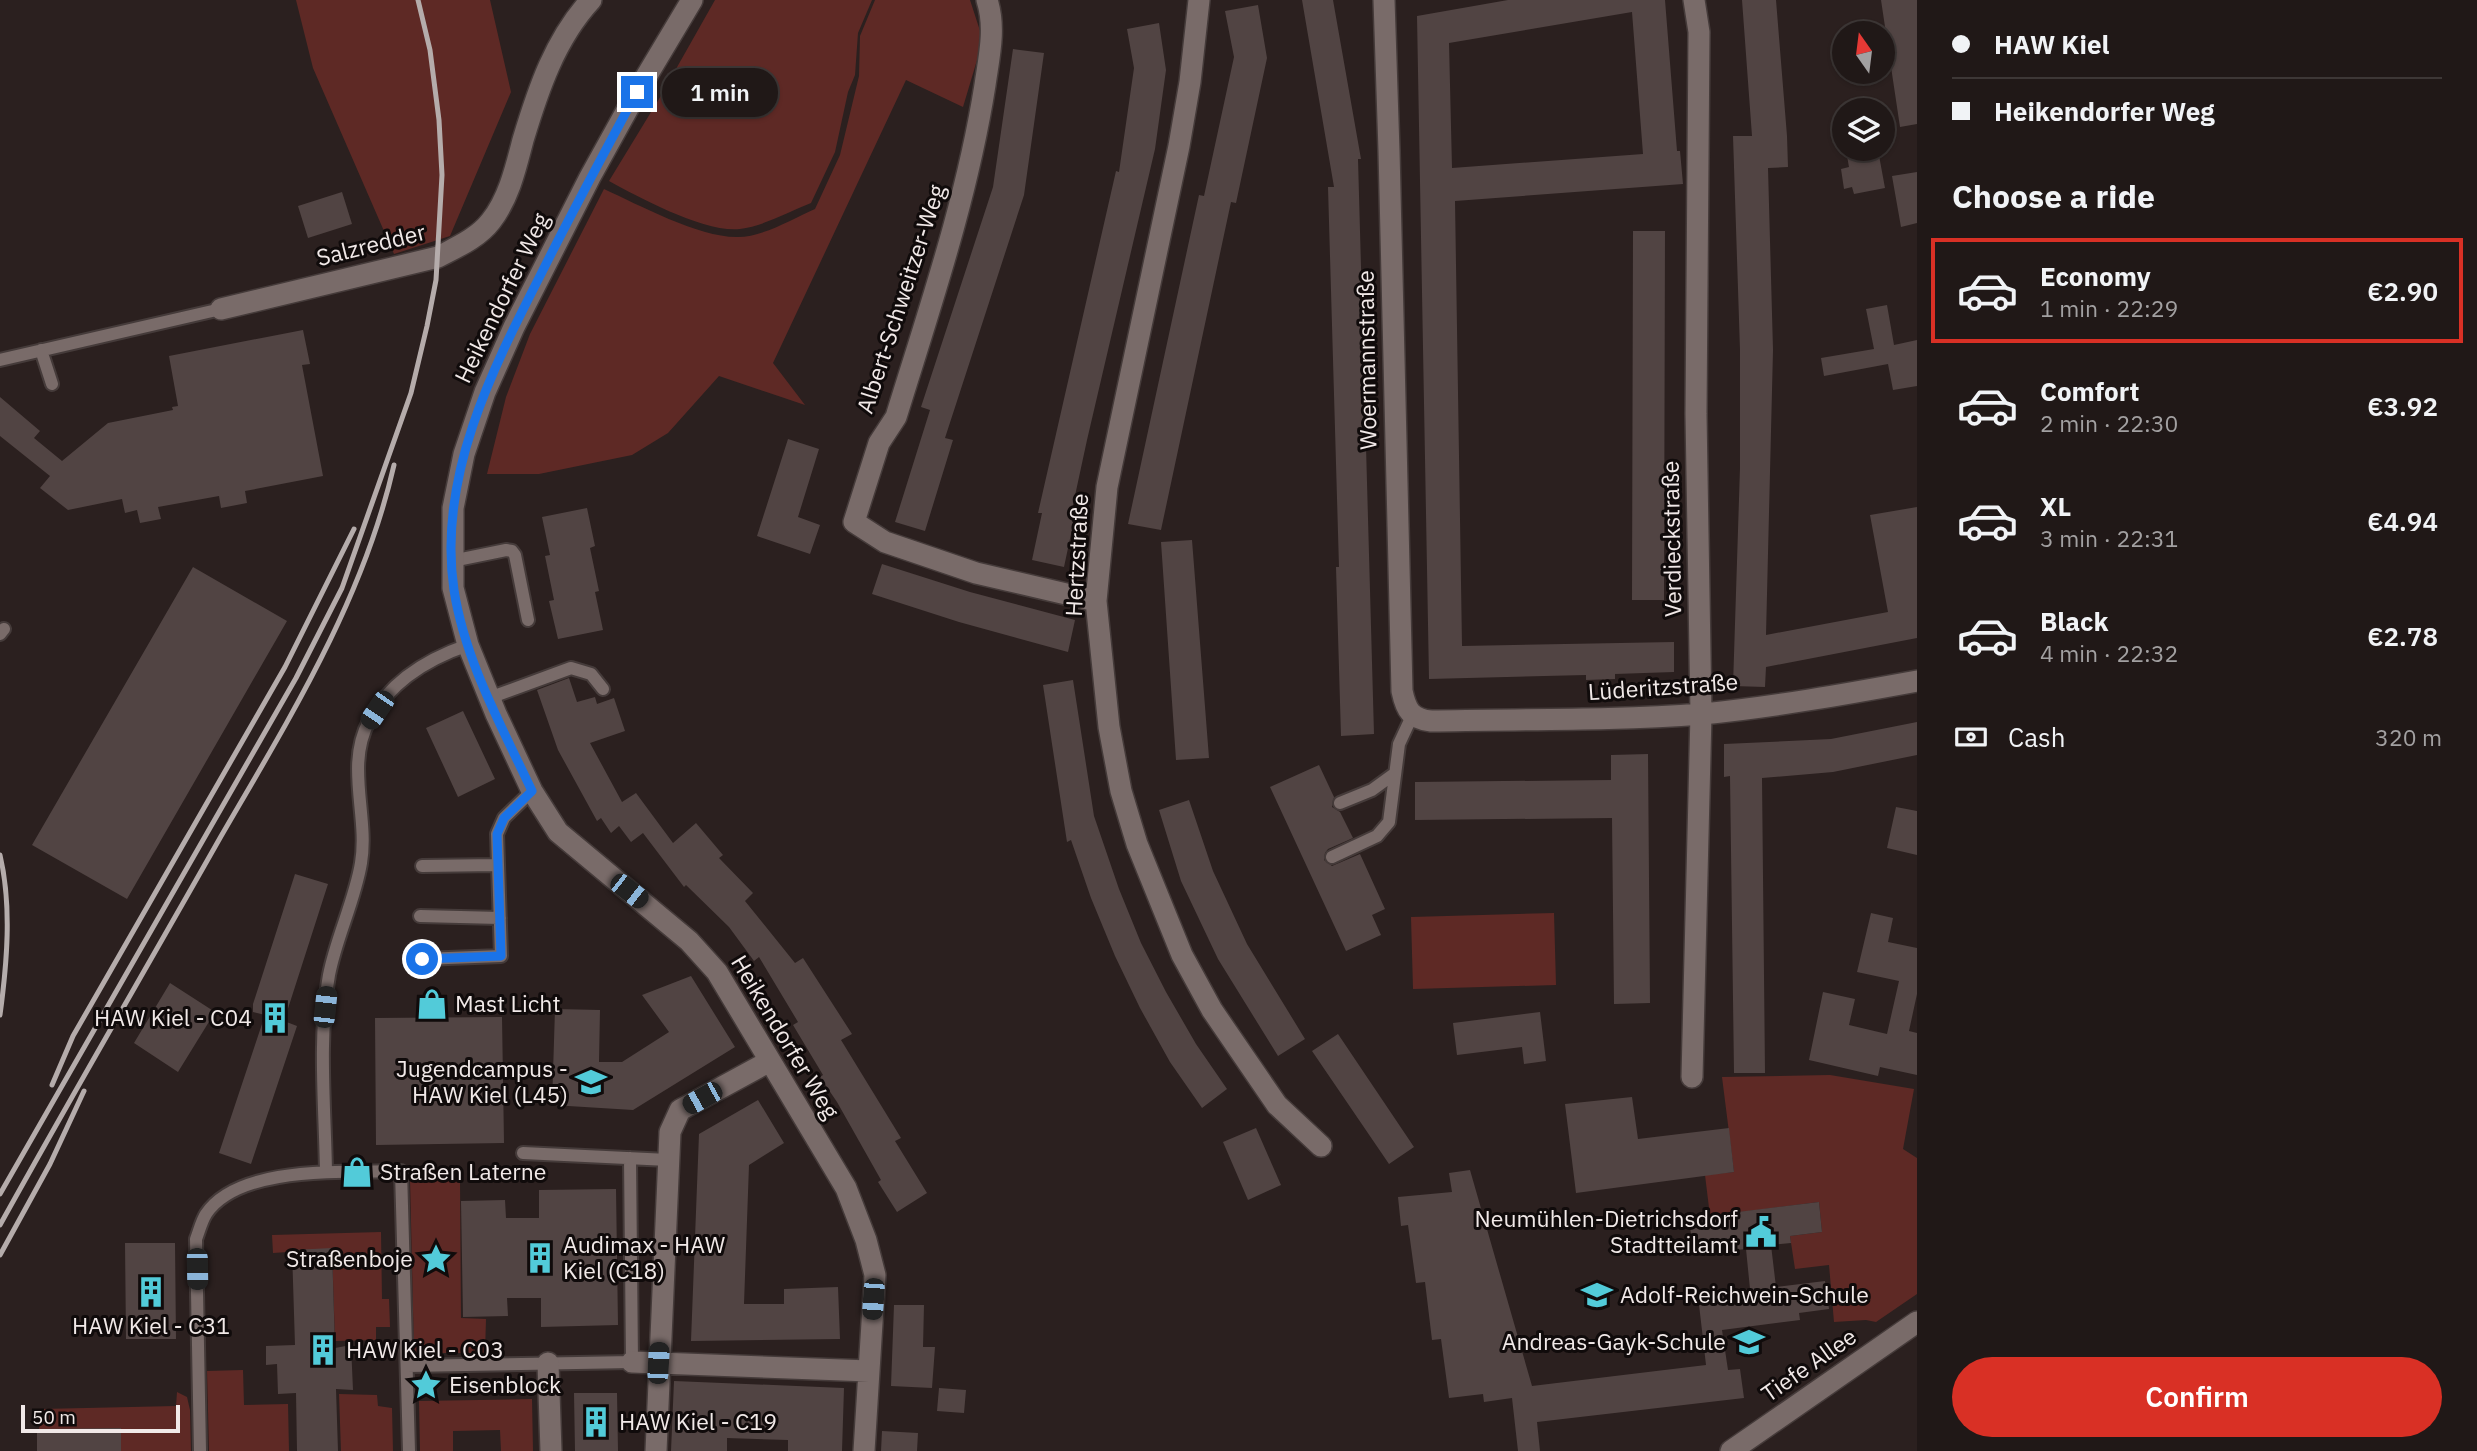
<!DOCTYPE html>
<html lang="en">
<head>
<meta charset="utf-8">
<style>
	:root { --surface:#201817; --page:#2d2524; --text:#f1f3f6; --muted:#a2a0a1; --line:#3d3736; --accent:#d93025 }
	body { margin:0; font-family:"IBM Plex Sans",sans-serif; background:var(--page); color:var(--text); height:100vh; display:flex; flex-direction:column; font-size:26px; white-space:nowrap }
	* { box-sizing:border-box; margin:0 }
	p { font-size:23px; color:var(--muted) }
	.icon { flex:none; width:38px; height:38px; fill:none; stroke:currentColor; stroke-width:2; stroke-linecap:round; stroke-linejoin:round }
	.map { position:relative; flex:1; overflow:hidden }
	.drawer { display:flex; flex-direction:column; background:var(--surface); width:560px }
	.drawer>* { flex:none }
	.top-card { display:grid; align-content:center; height:154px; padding:0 35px; background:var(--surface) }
	.needle { width:46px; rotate:346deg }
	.fabs { position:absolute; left:1832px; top:21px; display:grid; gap:14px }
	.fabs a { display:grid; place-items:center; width:63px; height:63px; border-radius:50%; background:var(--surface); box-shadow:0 2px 5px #0004,0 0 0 2px var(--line); font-size:35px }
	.scale { position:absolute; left:21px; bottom:18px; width:159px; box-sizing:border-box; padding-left:7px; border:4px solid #f1e9e8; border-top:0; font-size:19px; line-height:24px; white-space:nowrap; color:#f1e9e8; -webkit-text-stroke:5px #100b0b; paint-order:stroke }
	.end { position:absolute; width:32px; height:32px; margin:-16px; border:9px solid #1a73e8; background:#fff; box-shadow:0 0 0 4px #fff }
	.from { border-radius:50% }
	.bubble { position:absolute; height:49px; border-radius:24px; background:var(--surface); box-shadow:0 2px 5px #0004,0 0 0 2px var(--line); font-size:23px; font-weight:600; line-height:49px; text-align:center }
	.car { position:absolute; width:21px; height:42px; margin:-21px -10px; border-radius:9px; box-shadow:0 0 5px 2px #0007; background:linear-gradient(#222 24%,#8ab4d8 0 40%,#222 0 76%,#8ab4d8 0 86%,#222 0) }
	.top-card b { display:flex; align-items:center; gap:24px; height:66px; font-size:26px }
	.top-card b+b { border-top:2px solid var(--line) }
	.top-card i { width:18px; height:18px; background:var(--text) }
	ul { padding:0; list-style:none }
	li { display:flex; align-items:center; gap:21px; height:105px; margin:0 14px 10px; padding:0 21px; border:4px solid transparent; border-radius:0px }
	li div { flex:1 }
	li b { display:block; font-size:26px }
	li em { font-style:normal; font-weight:600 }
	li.active { border-color:var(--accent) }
	li>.icon { width:63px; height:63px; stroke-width:1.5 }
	h2 { padding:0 35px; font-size:32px; line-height:84px }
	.pay { display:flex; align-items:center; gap:18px; height:77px; padding:0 35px; font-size:26px }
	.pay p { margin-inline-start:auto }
	.cta { display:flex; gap:14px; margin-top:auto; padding:14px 35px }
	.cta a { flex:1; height:80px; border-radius:42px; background:var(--accent); color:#fff; font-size:28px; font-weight:600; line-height:80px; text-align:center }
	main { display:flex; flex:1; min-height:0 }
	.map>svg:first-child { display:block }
	.green { fill:#5e2925 }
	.building { fill:#514443; fill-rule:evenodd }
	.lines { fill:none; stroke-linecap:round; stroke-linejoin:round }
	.lane-casing { stroke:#453b3a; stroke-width:16 }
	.street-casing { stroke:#453b3a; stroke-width:24 }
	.lane { stroke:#796b69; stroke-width:12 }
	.street { stroke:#796b69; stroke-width:21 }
	.rail { stroke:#b5acab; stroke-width:5 }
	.route { stroke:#1a73e8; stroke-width:9 }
	.labels { text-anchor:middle; stroke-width:6; stroke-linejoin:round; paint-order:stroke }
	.street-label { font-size:23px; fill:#f1e9e8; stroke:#100b0b }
	.poi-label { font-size:23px; fill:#f1e9e8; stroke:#100b0b; text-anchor:start }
</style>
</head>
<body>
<main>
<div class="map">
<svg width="1917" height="1451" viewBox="0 0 1917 1451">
	<rect width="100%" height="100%" fill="#2b201f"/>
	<!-- green -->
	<path class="green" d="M296,0H490L511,92L450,236L394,254L313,68Z
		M715,0H872L858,33L855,75L848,92L835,152L811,203C788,212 764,226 740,229C705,233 640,198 609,181L659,99Z
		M875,0H970L983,40L963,107L906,80L773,363L805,405L719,376L668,433L632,455L539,474H487L506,397L530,334L604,189C639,205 700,238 738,237C763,237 792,219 815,209L840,155L859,76L860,36Z
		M1554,913L1556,985L1413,989L1411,917Z
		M1830,1075L1914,1089L1903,1149L1917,1158V1294L1876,1322L1866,1320L1834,1322L1829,1265L1795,1269L1790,1236L1822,1232L1819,1202L1710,1216L1705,1175L1734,1172L1722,1077Z
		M410,1178L460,1179L461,1318L486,1319L485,1353H414Z
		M381,1232L382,1299H389L390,1327H376V1340L335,1341L332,1249L273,1253L272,1235Z
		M243,1370L244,1405L288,1404L289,1451H209L207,1371Z
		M177,1392L187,1397L190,1410L191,1451H121V1429H39L41,1409L176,1406Z
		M339,1394L377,1395L378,1406L392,1408L393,1451H341Z
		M532,1399L533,1451H501L500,1430L453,1431V1451H420L419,1401Z"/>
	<!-- building -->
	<path class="building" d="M1302,0H1333L1361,159H1358L1374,734L1341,736L1336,567H1339L1328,187H1334Z
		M1508,0H1665L1677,151H1680L1683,184L1455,201L1462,646L1674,642V672L1615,674V679L1586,680V675L1429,679L1417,16ZM1632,12L1643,154L1452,168L1449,43Z
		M1742,0H1776L1787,136L1788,167L1768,168L1773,350L1766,635L1888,612L1870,515L1917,507V638L1766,667L1765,687L1733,686L1740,468V350L1733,136H1752Z
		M1881,0H1917V124L1900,127Z
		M1258,5L1267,58L1236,203L1231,202L1161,530L1128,524L1199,195L1204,196L1234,57L1225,11Z
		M1159,23L1166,70L1155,149L1087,440L1070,519L1074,520L1064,567L1032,560L1042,513H1038L1116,171L1119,172L1134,68L1127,29Z
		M1013,49L1044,53L1024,195L945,438L953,440L925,531L895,522L930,410L921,407L993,187Z
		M1878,150L1885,188L1854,194L1852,187L1844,189L1841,169L1849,167L1847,156Z
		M1917,172V223L1901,227L1892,176Z
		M342,192L352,224L308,238L298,206Z
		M1633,231H1665L1664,600H1632Z
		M1887,305L1894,345L1917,340V386L1893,390L1888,364L1824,376L1821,358L1874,349L1866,309Z
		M303,330L310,364L302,365L323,476L245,491L247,503L221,508L219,496L158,507L161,519L140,523L137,510L125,513L122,499L68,510L40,488L50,476L0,436V397L40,431L34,438L62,461L108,423L173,410L172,407L178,406L169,356Z
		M788,439L819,449L798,517L820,525L810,554L757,536Z
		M587,508L595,546L590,548L599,591L595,592L603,630L558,639L549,601L554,600L545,556L550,555L542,517Z
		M1192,540L1209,758L1176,760L1161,542Z
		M882,564L970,592L1075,620L1068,652L959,622L872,594Z
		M193,567L287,621L127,899L32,845Z
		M569,678L577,702L595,697L597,704L614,698L625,731L590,743L622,802L636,793L673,843L696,823L723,855L719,858L753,893L745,901L795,963L803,958L852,1034L841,1040L901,1138L895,1141L927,1193L897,1212L878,1182L881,1180L837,1102L820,1077L823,1075L793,1025L798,1022L759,957L754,961L729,927L686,885L684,887L643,833L631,842L619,826L611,833L601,818L597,821L558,750L537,690Z
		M1073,680L1094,816L1119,889L1141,943L1166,992L1196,1044L1227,1089L1202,1108L1170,1062L1140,1008L1115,956L1091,898L1071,840L1067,842L1043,685Z
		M463,711L495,779L458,797L426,728Z
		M1917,722V755L1833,772L1762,778L1765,1073H1734L1730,776L1724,777V744L1831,739Z
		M1648,754L1650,1003L1614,1004L1612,818L1415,820V782L1611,780V755Z
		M1319,765L1334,797L1332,807L1340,812L1353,838L1328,849L1325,853L1324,860L1332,866L1360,854L1385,909L1372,915L1381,935L1346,951L1270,787Z
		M1189,800L1213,871L1247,944L1305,1039L1278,1056L1218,959L1181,881L1159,810Z
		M1896,807L1917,811V855L1887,848Z
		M295,874L328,884L284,1021L297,1026L251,1164L219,1153L265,1015L253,1012V1004Z
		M1871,913L1893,918L1888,942L1917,948V994L1909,1031L1917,1033V1075L1880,1067L1878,1076L1809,1060L1823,992L1855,999L1849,1025L1887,1034L1899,981L1857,972Z
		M691,976L735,1047L633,1110L552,1105L555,1009L600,1010L599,1062H622L669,1032L642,995Z
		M170,983L215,1012L178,1072L134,1043Z
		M1540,1012L1546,1061L1524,1064L1522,1047L1457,1055L1453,1023Z
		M502,1017L504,1143L376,1145L375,1018Z
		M1338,1034L1414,1147L1389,1164L1312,1051Z
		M1632,1097L1638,1139L1729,1128L1734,1172L1576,1193L1565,1104Z
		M758,1100L784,1143L749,1165L744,1304H784V1289L838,1287L840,1339L691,1341L699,1134Z
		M1256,1128L1281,1185L1248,1200L1223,1142Z
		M1470,1170L1532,1386L1706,1365L1698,1296L1750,1289L1746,1249L1702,1254V1251L1693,1252L1689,1218L1819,1202L1822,1232L1790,1236L1791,1243L1771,1245L1776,1287L1825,1281L1829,1309L1799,1313L1800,1320L1722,1330L1728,1370L1740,1369L1744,1398L1537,1422L1540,1451H1518L1512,1398L1484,1402L1483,1394L1449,1398L1441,1339L1432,1340L1425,1282L1416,1283L1408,1225L1401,1226L1398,1197L1452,1192L1449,1173Z
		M616,1189L618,1325L541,1327V1298H507L508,1316L463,1317L461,1201L505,1200L506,1218H539V1190Z
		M125,1243H175L176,1339H126Z
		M332,1248L335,1348L351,1345L353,1390L336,1389L338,1451H297L296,1393L278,1394L277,1364L266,1365V1346L295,1345L292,1250Z
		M894,1305H924L923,1347H935L932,1388L891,1386Z
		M674,1381L844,1388L842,1451H788V1440L727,1438V1451H671Z
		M939,1388L966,1390L964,1413L937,1411Z
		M574,1393H617L618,1451H575Z
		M121,1428V1451H37V1429Z
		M882,1431L918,1433L917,1451H881Z"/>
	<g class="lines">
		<defs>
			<path id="lane" d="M41,350L52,384
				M0,360L221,309
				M452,561L506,550L512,551L515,555L528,620
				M0,634L4,629
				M489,698L571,668L591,674L603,689
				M1340,803L1372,790L1394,774
				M1332,857L1377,836L1389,822L1399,744L1412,716
				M422,866L497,865
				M420,916L500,918
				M422,959L501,956L497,834L504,818L532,791
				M523,1153L668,1160
				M326,1172C325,1108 318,1039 329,975C336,938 355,900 361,863C369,816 345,766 369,721C390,681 427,659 468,645
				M407,1366L632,1362L630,1158
				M200,1451L196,1239C199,1232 201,1222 206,1214C239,1164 349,1173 401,1171L409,1451"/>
			<path id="street" d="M692,0L637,92L590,177L514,327L485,392L464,454L453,508V588L468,645L496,714L532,791L558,832L689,941L717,972L846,1188L866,1240L875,1275L864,1451
				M987,0C996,28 989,57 985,85C967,199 930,307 896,417L879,443L854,522L885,542L976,573L1096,601
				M1199,0L1190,82L1179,146L1107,487L1096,601L1109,727L1121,791L1137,844L1182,955L1212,1010L1277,1105L1321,1146
				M1384,0L1389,151L1402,691C1406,710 1411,719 1431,721C1521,719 1612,721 1702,714C1774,707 1846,694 1917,681
				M221,309L438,257C457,247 478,238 491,221C509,198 516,167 523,140C538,90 555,39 591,0
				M1692,1077L1701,714L1696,414L1699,32L1694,0
				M632,1362L869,1371
				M548,1363L551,1451
				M656,1451L670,1132L680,1110L770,1061
				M1731,1451L1917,1322"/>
		</defs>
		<!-- lane casing -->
		<use href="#lane" class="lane-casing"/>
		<!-- street casing -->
		<use href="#street" class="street-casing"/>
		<!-- lane -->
		<use href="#lane" class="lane"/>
		<!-- street -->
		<use href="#street" class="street"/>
		<!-- rail -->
		<path class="rail" d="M0,855C12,906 7,963 0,1015
			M52,1085L73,1036L285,667L354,529
			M0,1194L296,678L342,588L411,393L427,326L436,280L442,175L439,120L430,50L418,0
			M0,1225C72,1095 147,967 220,838C289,719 363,601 394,465
			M0,1255L50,1164L84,1091"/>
	</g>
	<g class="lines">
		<!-- route -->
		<path class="route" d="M422,959L501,956L497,834L504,818L532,791C502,727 465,661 454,590C437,476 493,368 543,270C573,210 605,151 637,92"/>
	</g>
	<!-- icons -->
	<defs>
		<symbol id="shop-bare" viewBox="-9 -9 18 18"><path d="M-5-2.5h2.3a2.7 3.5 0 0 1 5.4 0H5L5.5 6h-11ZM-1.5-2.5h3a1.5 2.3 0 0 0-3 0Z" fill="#52cbd9" stroke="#100b0b" stroke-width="2.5" paint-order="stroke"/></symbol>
		<symbol id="building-bare" viewBox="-9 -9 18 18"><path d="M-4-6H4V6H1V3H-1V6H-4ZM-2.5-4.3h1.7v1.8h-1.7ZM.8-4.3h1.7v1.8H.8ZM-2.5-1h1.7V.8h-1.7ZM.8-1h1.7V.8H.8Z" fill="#52cbd9" stroke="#100b0b" stroke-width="2.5" paint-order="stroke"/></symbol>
		<symbol id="university-bare" viewBox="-9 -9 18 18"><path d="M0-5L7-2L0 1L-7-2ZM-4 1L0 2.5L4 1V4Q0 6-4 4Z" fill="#52cbd9" stroke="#100b0b" stroke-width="2.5" paint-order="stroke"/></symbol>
		<symbol id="civic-bare" viewBox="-9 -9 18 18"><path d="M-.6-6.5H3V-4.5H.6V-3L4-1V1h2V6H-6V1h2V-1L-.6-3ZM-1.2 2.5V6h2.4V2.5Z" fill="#52cbd9" stroke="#100b0b" stroke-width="2.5" paint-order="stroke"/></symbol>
		<symbol id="sight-bare" viewBox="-9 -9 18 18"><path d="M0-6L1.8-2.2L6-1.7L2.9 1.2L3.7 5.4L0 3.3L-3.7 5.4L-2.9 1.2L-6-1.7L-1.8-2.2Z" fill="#52cbd9" stroke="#100b0b" stroke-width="2.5" paint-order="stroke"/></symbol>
		<symbol id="school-bare" viewBox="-9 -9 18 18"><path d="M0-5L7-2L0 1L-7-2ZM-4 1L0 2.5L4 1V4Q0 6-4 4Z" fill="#52cbd9" stroke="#100b0b" stroke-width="2.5" paint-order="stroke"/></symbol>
	</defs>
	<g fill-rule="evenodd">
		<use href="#shop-bare" x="410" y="982" width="44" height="44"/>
		<use href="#building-bare" x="253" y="996" width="44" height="44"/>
		<use href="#university-bare" x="569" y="1060" width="44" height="44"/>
		<use href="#shop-bare" x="335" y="1150" width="44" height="44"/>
		<use href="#civic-bare" x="1739" y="1210" width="44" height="44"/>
		<use href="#building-bare" x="518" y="1236" width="44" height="44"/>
		<use href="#sight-bare" x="414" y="1237" width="44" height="44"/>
		<use href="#building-bare" x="129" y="1270" width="44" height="44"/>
		<use href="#school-bare" x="1575" y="1273" width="44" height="44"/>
		<use href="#school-bare" x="1727" y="1320" width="44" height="44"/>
		<use href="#building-bare" x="301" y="1328" width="44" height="44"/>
		<use href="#sight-bare" x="404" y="1363" width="44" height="44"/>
		<use href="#building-bare" x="574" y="1400" width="44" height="44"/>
	</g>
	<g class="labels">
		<!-- street labels -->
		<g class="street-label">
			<text transform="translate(371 245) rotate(-14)" y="8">Salzredder</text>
			<text transform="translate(502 298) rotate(-64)" y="8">Heikendorfer Weg</text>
			<text transform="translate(901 299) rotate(-72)" y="8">Albert-Schweitzer-Weg</text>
			<text transform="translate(1367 360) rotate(-91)" y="8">Woermannstraße</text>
			<text transform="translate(1672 539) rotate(-91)" y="8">Verdieckstraße</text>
			<text transform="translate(1077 555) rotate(-87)" y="8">Hertzstraße</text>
			<text transform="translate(1663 687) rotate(-4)" y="8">Lüderitzstraße</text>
			<text transform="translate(785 1037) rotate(59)" y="8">Heikendorfer Weg</text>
			<text transform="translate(1809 1365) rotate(-35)" y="8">Tiefe Allee</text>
		</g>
		<!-- poi labels -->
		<g class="poi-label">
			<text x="455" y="1012">Mast Licht</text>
			<text x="252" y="1026" text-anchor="end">HAW Kiel - C04</text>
			<text x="568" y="1077" text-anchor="end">Jugendcampus -<tspan x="568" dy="26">HAW Kiel (L45)</tspan></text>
			<text x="380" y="1180">Straßen Laterne</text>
			<text x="1738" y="1227" text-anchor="end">Neumühlen-Dietrichsdorf<tspan x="1738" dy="26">Stadtteilamt</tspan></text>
			<text x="563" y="1253">Audimax - HAW<tspan x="563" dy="26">Kiel (C18)</tspan></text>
			<text x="413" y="1267" text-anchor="end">Straßenboje</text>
			<text x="1620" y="1303">Adolf-Reichwein-Schule</text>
			<text x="151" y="1334" text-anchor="middle">HAW Kiel - C31</text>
			<text x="1726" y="1350" text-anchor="end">Andreas-Gayk-Schule</text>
			<text x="346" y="1358">HAW Kiel - C03</text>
			<text x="449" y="1393">Eisenblock</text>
			<text x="619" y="1430">HAW Kiel - C19</text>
		</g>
	</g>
</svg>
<div class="fabs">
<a><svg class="needle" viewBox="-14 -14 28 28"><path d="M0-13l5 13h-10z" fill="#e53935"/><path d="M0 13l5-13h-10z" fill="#a2a0a1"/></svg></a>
<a><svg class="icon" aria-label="layers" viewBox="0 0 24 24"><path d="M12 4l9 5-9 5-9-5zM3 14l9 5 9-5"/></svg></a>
</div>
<div class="scale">50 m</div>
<i class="end from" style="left:422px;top:959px"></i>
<i class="end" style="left:637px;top:92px"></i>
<div class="bubble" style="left:662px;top:68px;width:116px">1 min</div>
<i class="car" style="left:377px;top:710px;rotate:214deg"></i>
<i class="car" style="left:629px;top:891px;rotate:128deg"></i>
<i class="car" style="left:325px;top:1007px;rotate:6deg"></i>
<i class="car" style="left:702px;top:1098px;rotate:241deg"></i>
<i class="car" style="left:197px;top:1269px;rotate:179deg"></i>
<i class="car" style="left:873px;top:1299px;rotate:184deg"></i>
<i class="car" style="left:658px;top:1363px;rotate:3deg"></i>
</div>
<section class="drawer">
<div class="top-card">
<b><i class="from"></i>HAW Kiel</b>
<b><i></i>Heikendorfer Weg</b>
</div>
<h2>Choose a ride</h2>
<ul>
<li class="active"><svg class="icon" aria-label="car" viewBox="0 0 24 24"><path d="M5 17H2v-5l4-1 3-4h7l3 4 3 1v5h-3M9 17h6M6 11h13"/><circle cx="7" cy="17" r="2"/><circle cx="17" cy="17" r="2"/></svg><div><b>Economy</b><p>1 min · 22:29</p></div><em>€2.90</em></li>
<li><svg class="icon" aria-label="car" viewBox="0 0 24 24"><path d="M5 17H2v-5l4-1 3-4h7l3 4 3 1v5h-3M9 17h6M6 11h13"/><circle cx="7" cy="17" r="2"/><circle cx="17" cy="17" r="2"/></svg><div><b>Comfort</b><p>2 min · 22:30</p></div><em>€3.92</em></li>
<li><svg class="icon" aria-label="car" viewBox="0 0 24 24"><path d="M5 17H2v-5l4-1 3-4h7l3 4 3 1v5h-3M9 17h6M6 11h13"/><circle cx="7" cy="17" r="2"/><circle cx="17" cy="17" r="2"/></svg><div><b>XL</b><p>3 min · 22:31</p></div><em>€4.94</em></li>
<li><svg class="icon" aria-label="car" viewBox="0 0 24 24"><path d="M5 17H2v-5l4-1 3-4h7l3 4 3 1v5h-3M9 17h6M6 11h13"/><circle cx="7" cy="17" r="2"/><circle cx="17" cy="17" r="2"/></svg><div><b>Black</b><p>4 min · 22:32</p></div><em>€2.78</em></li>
</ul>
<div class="pay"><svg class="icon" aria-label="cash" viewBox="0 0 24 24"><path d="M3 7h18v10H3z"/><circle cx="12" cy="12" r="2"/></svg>Cash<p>320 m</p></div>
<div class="cta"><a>Confirm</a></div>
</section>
</main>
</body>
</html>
